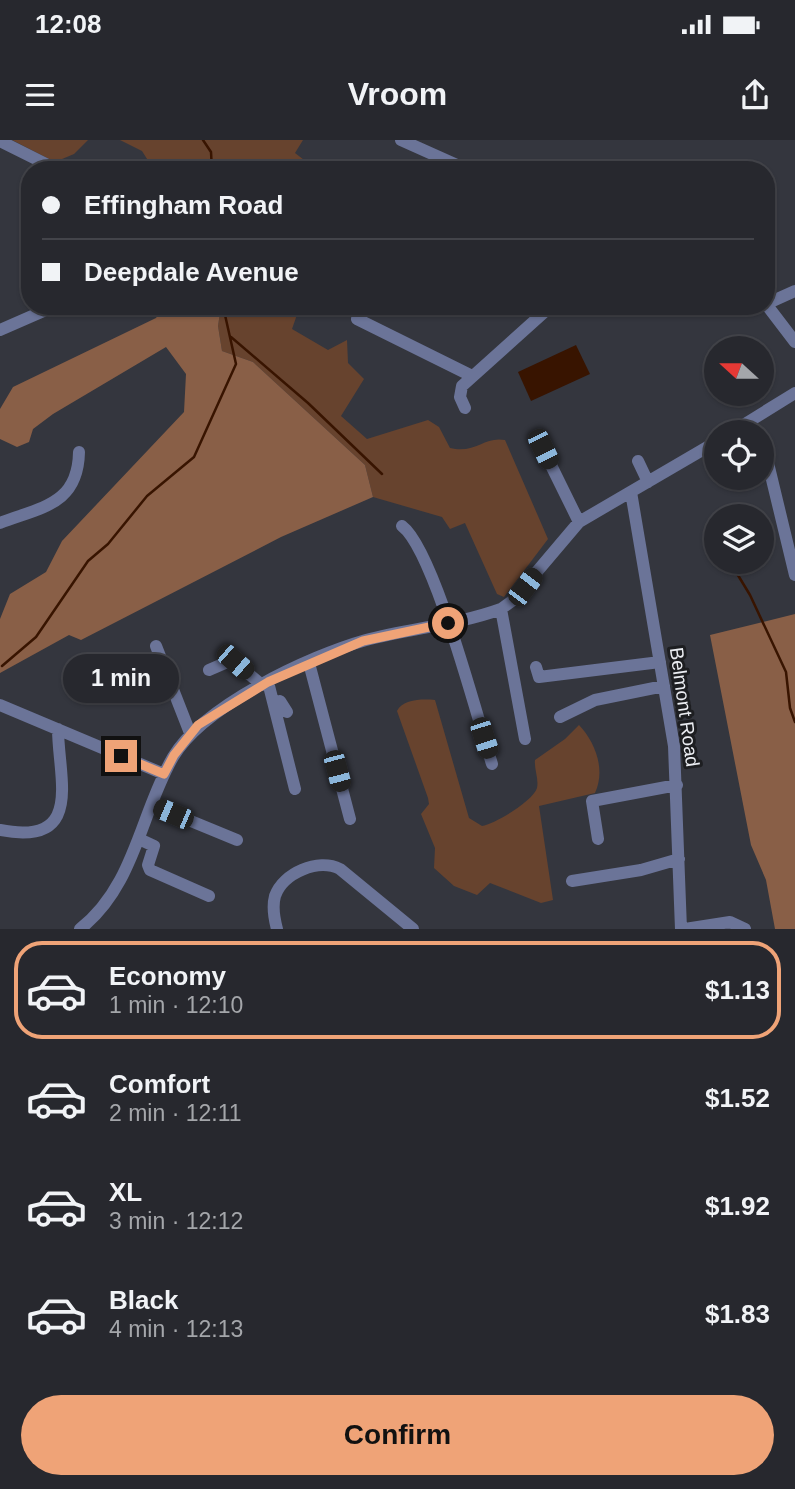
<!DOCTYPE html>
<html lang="en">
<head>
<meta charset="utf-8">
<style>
	:root { --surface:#27282e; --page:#2f3036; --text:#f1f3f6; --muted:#a4a6aa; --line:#43444a; --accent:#efa377 }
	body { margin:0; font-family:Helvetica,sans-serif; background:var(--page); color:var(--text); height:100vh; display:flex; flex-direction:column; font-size:26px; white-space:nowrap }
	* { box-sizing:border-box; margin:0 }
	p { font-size:23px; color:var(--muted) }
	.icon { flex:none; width:38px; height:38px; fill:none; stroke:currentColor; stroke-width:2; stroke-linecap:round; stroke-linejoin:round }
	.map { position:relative; height:789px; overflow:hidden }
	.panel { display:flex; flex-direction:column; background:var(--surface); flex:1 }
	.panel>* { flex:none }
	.guide { position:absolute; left:21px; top:21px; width:754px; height:154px; border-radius:28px; box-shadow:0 2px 5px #0004,0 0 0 2px var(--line); display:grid; align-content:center; height:154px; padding:0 21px; background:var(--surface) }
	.needle { width:46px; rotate:291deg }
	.controls { position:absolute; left:704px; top:196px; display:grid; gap:14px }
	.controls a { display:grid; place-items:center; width:70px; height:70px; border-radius:50%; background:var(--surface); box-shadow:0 2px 5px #0004,0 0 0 2px var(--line); font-size:35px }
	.end { position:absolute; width:32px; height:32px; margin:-16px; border:9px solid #efa377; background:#111; box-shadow:0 0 0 4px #111 }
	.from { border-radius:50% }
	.bubble { position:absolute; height:49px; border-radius:24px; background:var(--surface); box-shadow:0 2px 5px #0004,0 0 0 2px var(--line); font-size:23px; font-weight:600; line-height:49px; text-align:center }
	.car { position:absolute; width:21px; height:42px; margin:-21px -10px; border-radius:9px; box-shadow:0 0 5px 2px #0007; background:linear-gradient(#222 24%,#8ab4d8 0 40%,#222 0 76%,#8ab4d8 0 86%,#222 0) }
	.guide b { display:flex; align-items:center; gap:24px; height:66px; font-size:26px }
	.guide b+b { border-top:2px solid var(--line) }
	.guide i { width:18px; height:18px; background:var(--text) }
	ul { padding:12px 0 0; list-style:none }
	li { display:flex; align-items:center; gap:21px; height:98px; margin:0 14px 10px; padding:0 7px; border:4px solid transparent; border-radius:28px }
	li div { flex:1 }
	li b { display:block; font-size:26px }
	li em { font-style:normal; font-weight:600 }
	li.selected { border-color:var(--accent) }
	li>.icon { width:63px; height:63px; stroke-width:1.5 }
	.cta { display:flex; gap:14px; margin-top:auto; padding:14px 21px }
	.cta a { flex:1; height:80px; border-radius:42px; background:var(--accent); color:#111; font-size:28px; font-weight:600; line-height:80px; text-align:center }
	.status { display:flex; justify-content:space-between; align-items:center; height:49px; padding:0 35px; background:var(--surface); direction:ltr }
	.status svg { height:19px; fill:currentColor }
	header { display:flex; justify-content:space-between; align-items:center; height:91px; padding:0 21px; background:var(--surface); font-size:32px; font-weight:600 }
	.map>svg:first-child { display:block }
	.green { fill:#67432e }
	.forest { fill:#895f47 }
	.water { fill:#381400 }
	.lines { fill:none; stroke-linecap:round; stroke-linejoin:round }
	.stream { stroke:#381400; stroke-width:2.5 }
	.minor { stroke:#6b7498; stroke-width:12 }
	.route { stroke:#efa377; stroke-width:9 }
	.labels { text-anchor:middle; stroke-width:6; stroke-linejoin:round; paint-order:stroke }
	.street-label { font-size:19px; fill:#ebedf2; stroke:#1d1e21 }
</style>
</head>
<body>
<div class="status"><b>12:08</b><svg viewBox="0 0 49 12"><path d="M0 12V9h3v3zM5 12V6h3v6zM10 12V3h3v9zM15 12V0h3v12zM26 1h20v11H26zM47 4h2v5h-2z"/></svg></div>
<header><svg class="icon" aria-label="menu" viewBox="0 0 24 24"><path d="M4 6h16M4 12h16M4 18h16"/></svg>Vroom<svg class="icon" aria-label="share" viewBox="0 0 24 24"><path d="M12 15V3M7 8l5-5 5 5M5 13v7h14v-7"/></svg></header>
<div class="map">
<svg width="795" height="789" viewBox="0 0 795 789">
	<rect width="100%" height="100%" fill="#34363e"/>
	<!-- green -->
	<path class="green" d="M12,0H88L74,14L55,22Z
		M120,0H303L295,13L317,30H203L195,22L179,27L178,30H154L142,11Z
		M221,166H300L292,189L328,210L347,200L348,223L364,239L341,276L367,299L428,280L439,287L450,308C476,314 484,296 505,300L548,399L504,457L497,454L465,383L450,389L442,377L373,357L365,325L253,222L222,211L218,186Z
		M435,560L469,678L482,686C495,684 533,661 537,648C539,639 534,629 535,620L565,599L579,585C595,602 606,629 595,653L539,666L553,760L541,763L490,743L477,755L454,746L434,728L435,708L421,674L429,664L428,658L397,571C403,559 422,559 435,560Z"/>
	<!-- forest -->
	<path class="forest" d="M164,166H221L218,186L222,211L253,222L365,325L373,357L281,397L81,500L69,495L0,533V479L10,454L46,432L62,401L184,272L186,234L166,207L53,274L33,289L29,302L17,307L0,299V269L13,247L156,178Z
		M795,474V789H775L766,740L751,705L710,495Z"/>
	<!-- water -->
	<path class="water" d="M576,205L590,234L531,261L518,232Z"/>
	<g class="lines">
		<!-- stream -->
		<path class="stream" d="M203,0L211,12L212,30
			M231,197L308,263L382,334
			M730,422L750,455L786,532L790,568L795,582
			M2,526L36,497L88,421L108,404L147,356L194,317L236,224L223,166"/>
		<!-- minor -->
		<path class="minor" d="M401,0L468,30
			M0,1L58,30
			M766,164L795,202
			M766,164L795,151
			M603,166H612
			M357,179L472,236
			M0,190L55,166
			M465,268L460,257L462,246L551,166
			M732,292L795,253
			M761,294L795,435
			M543,309L579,382
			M638,321L648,342
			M631,352L674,606L681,789
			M0,383C41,367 78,365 79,312
			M402,386C434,410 477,577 492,624
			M501,469L525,599
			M156,506L190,593
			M309,523L350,679
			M536,527L539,537L660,522
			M209,530L232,520L262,545
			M268,542L295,649
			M280,561L287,572
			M0,565L164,634
			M560,577L595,560L664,546
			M152,665L237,700
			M0,690C85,707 58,637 58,589
			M139,699L154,706L148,725L150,730L209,756
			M598,699L592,661L677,645
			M572,741L641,730L679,719
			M80,789C135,746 140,674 173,617C203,566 309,516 366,500C411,488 457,485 501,469L512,461L579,382L716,302
			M277,789C274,778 272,767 275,756C283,733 318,718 340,729L413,789
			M685,789L730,782L745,789"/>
	</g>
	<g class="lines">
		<!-- route -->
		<path class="route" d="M121,616L164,634L174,615L198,585L268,542L363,501L448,483"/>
	</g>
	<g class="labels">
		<!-- street labels -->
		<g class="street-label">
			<text transform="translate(685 567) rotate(82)" y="7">Belmont Road</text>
		</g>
	</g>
</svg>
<div class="controls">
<a><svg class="needle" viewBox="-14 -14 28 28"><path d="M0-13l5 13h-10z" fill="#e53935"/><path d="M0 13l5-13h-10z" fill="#a4a6aa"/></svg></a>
<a><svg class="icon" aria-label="locate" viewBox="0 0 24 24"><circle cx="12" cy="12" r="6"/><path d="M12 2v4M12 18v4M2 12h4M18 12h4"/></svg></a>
<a><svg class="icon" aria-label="layers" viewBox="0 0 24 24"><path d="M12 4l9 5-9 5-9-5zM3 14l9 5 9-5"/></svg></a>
</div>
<i class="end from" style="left:448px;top:483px"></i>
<i class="end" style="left:121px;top:616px"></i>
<div class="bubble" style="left:63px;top:514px;width:116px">1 min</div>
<i class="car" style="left:543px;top:309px;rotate:154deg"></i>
<i class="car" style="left:525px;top:447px;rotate:37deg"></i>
<i class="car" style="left:235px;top:522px;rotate:131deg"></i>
<i class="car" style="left:484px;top:598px;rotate:162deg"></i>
<i class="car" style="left:337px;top:631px;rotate:165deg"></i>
<i class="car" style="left:173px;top:674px;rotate:293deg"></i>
<div class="guide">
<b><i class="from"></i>Effingham Road</b>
<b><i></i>Deepdale Avenue</b>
</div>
</div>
<section class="panel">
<ul>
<li class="selected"><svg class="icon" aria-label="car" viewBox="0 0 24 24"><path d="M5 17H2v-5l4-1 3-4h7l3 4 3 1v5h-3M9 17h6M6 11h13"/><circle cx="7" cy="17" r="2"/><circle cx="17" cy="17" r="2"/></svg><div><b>Economy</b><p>1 min · 12:10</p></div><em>$1.13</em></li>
<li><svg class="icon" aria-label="car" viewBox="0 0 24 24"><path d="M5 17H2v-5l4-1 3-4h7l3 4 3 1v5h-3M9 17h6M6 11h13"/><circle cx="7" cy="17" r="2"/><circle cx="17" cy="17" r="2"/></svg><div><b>Comfort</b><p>2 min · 12:11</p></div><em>$1.52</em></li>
<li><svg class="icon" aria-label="car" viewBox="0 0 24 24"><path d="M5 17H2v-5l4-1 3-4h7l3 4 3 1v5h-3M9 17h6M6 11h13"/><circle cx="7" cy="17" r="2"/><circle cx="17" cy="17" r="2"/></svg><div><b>XL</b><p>3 min · 12:12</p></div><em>$1.92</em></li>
<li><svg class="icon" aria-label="car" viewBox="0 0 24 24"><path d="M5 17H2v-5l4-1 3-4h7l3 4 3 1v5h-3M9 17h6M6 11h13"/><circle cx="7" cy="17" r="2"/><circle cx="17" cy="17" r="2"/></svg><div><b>Black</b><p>4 min · 12:13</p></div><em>$1.83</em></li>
</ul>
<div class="cta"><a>Confirm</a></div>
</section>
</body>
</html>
